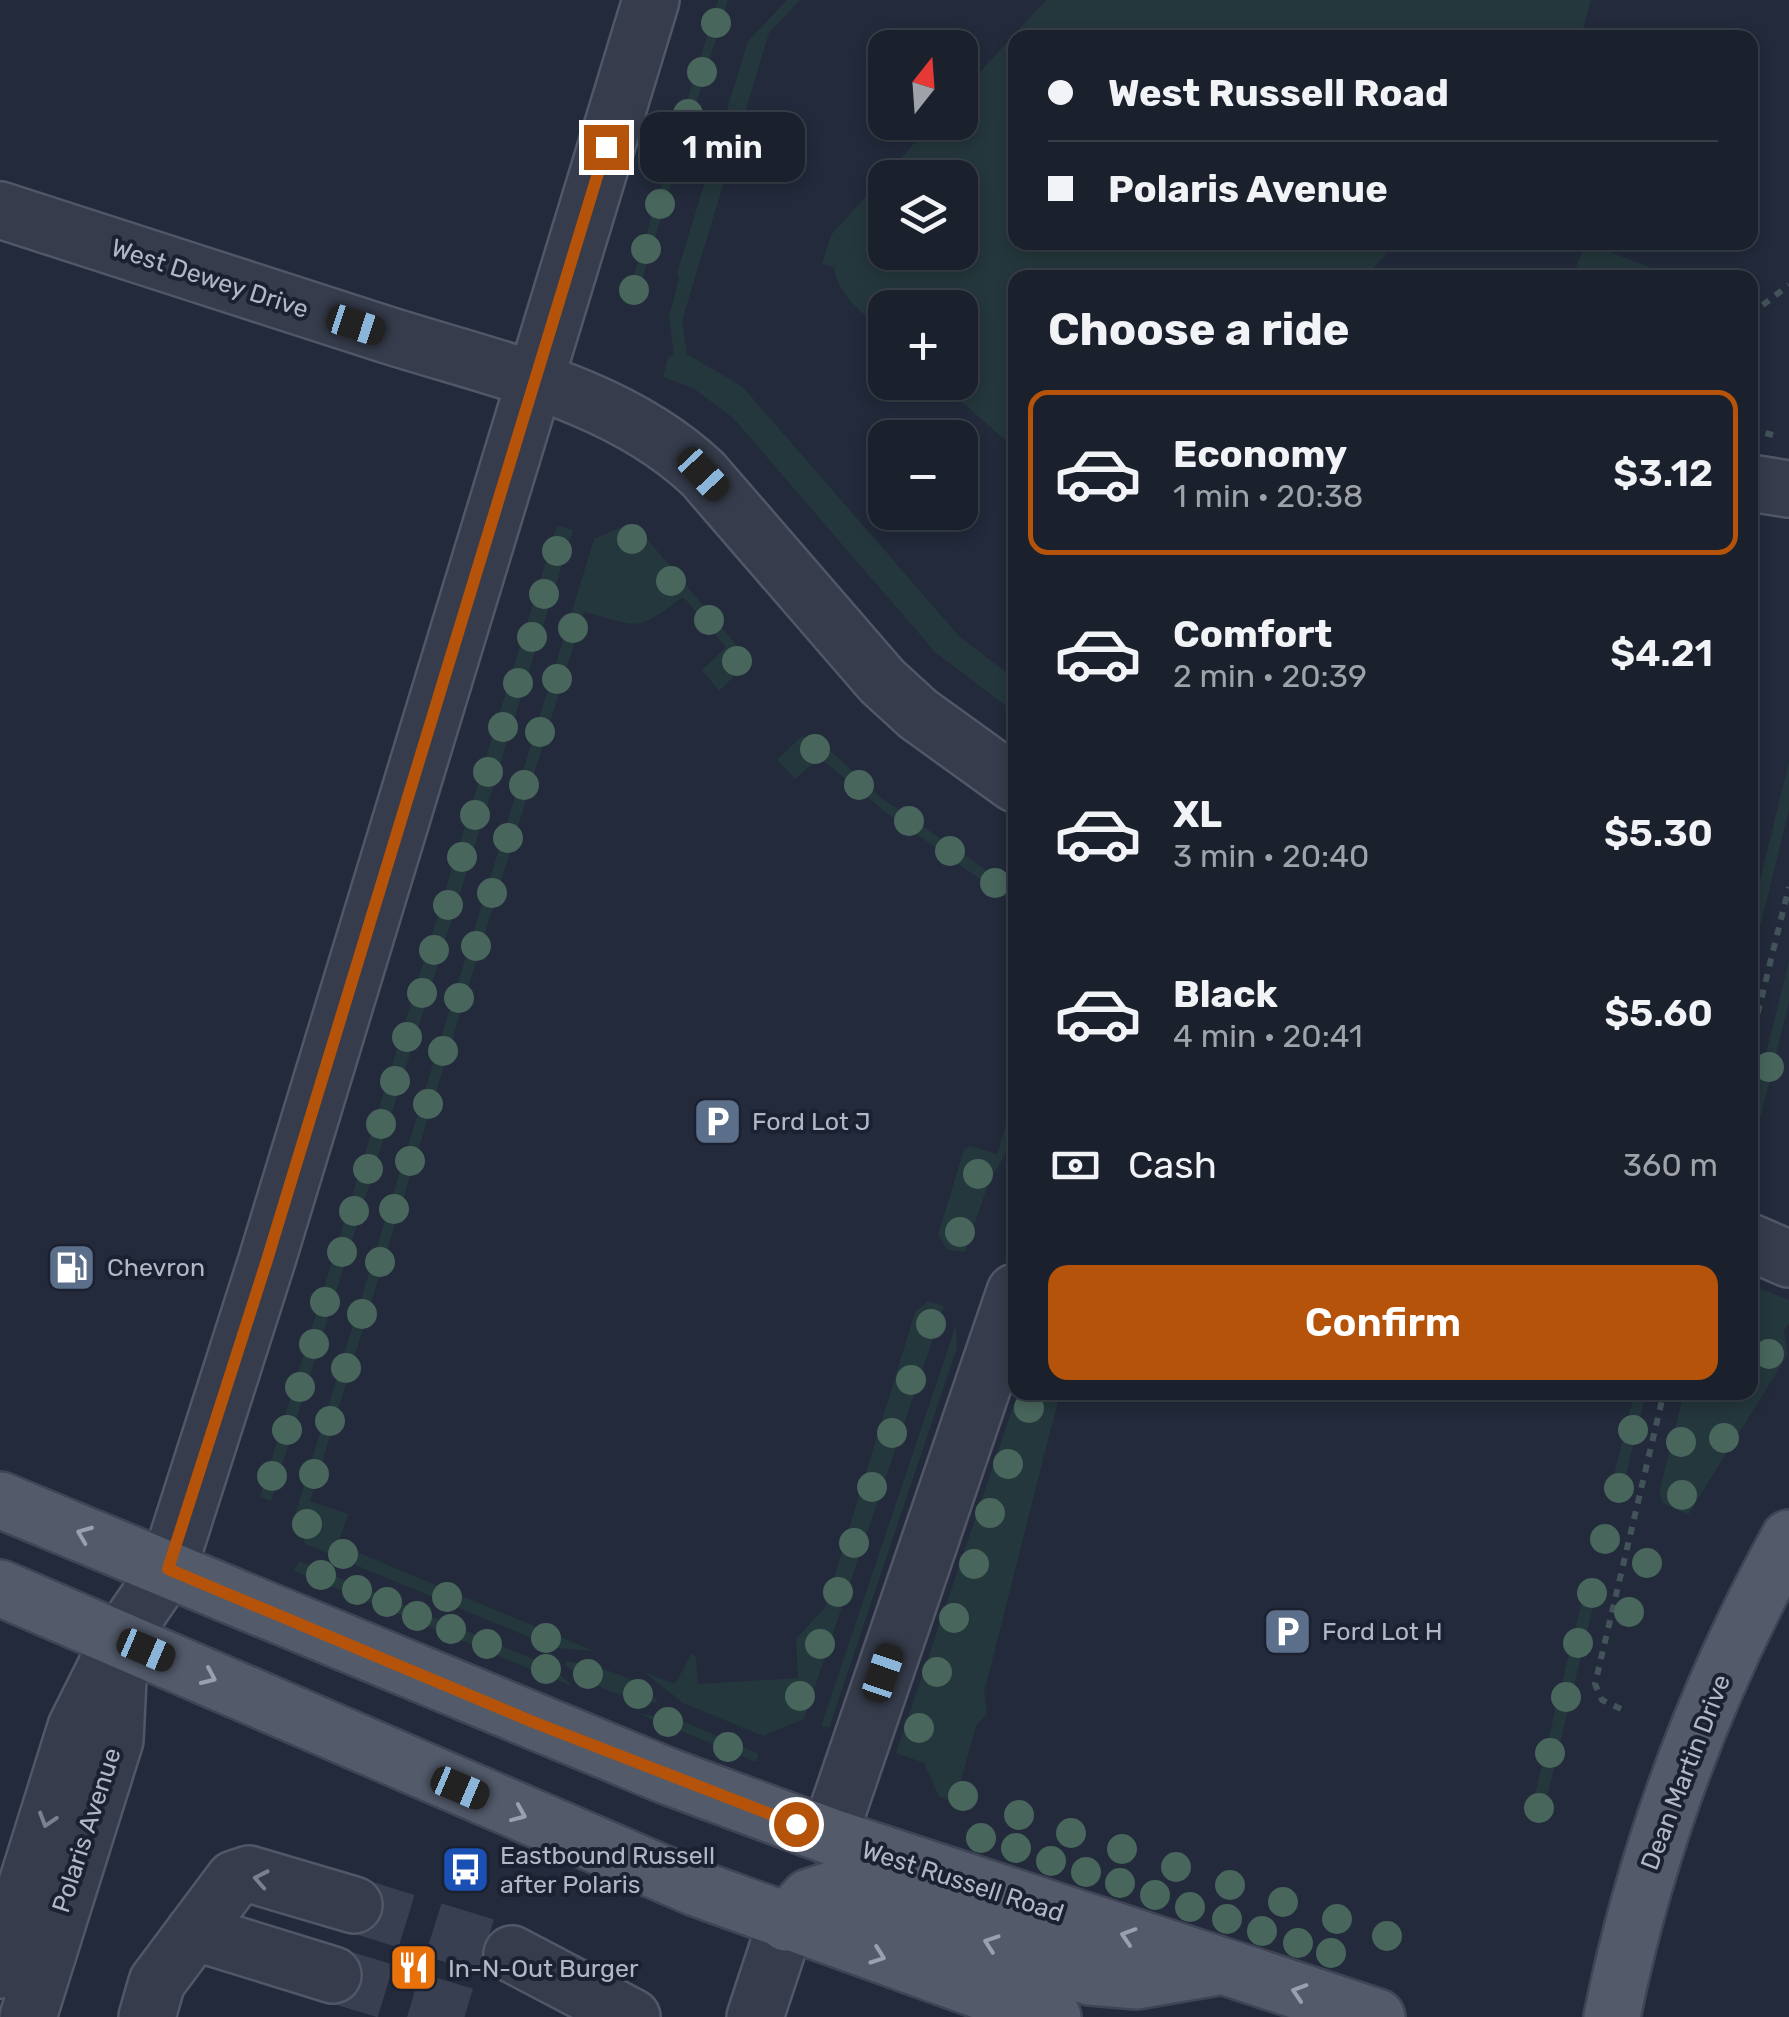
<!DOCTYPE html>
<html lang="en">
<head>
<meta charset="utf-8">
<style>
	:root { --surface:#1a202c; --page:#272d38; --text:#f1f3f6; --muted:#9fa3a9; --line:#383e48; --accent:#b45309 }
	body { margin:0; font-family:Rubik,sans-serif; background:var(--page); color:var(--text); height:100vh; display:flex; flex-direction:column; font-size:38px; white-space:nowrap }
	* { box-sizing:border-box; margin:0 }
	p { font-size:32px; color:var(--muted) }
	.icon { flex:none; width:55px; height:55px; fill:none; stroke:currentColor; stroke-width:2; stroke-linecap:round; stroke-linejoin:round }
	.map { position:relative; flex:1; overflow:hidden }
	.panel { position:absolute; left:1008px; top:270px; width:750px; height:1130px; display:flex; flex-direction:column; background:var(--surface); border-radius:20px; box-shadow:0 5px 15px #0003,0 0 0 2px var(--line) }
	.panel>* { flex:none }
	.guide { position:absolute; left:1008px; top:30px; width:750px; height:220px; border-radius:20px; box-shadow:0 5px 15px #0003,0 0 0 2px var(--line); display:grid; align-content:center; height:220px; padding:0 40px; background:var(--surface) }
	.needle { width:65px; rotate:17deg }
	.buttons { position:absolute; left:868px; top:30px; display:grid; gap:20px }
	.buttons a { display:grid; place-items:center; width:110px; height:110px; border-radius:20px; background:var(--surface); box-shadow:0 5px 15px #0003,0 0 0 2px var(--line); font-size:50px }
	.end { position:absolute; width:45px; height:45px; margin:-22px; border:12px solid #b45309; background:#fff; box-shadow:0 0 0 5px #fff }
	.from { border-radius:50% }
	.bubble { position:absolute; height:70px; border-radius:20px; background:var(--surface); box-shadow:0 5px 15px #0003,0 0 0 2px var(--line); font-size:32px; font-weight:600; line-height:70px; text-align:center }
	.car { position:absolute; width:30px; height:60px; margin:-30px -15px; border-radius:12px; box-shadow:0 0 8px 2px #0007; background:linear-gradient(#222 24%,#8ab4d8 0 40%,#222 0 76%,#8ab4d8 0 86%,#222 0) }
	.guide b { display:flex; align-items:center; gap:35px; height:95px; font-size:38px }
	.guide b+b { border-top:2px solid var(--line) }
	.guide i { width:25px; height:25px; background:var(--text) }
	ul { padding:0; list-style:none }
	li { display:flex; align-items:center; gap:30px; height:165px; margin:0 20px 15px; padding:0 20px; border:5px solid transparent; border-radius:20px }
	li div { flex:1 }
	li b { display:block; font-size:38px }
	li em { font-style:normal; font-weight:600 }
	li.selected { border-color:var(--accent) }
	li>.icon { width:90px; height:90px; stroke-width:1.5 }
	h2 { padding:0 40px; font-size:45px; line-height:120px }
	.pay { display:flex; align-items:center; gap:25px; height:110px; padding:0 40px; font-size:38px }
	.pay p { margin-inline-start:auto }
	.button { display:flex; gap:20px; margin-top:auto; padding:20px 40px }
	.button a { flex:1; height:115px; border-radius:20px; background:var(--accent); color:#fff; font-size:40px; font-weight:600; line-height:115px; text-align:center }
	.map>svg:first-child { display:block }
	.green { fill:#24373c; fill-rule:evenodd }
	.lines { fill:none; stroke-linecap:round; stroke-linejoin:round }
	.minor-tunnel { stroke:#373f50; stroke-width:55; stroke-dasharray:55 28; stroke-linecap:butt }
	.minor-casing { stroke:#515766; stroke-width:60 }
	.major-casing { stroke:#3f4554; stroke-width:60 }
	.path { stroke:#425459; stroke-width:6; stroke-dasharray:8 8; stroke-linecap:butt }
	.minor { stroke:#363c4b; stroke-width:55 }
	.major { stroke:#535b6b; stroke-width:55 }
	.tree { fill:#48665c }
	.oneway { stroke:#9aa0b0 }
	.oneway2 { stroke:#7a808f }
	.route { stroke:#b45309; stroke-width:12 }
	.labels { text-anchor:middle; stroke-width:8; stroke-linejoin:round; paint-order:stroke }
	.street-label { font-size:25px; fill:#b1b7c7; stroke:#1b2130 }
	.poi-label { font-size:25px; fill:#b1b7c7; stroke:#1b2130; text-anchor:start }
</style>
</head>
<body>
<div class="map">
<svg width="1789" height="2017" viewBox="0 0 1789 2017">
	<rect width="100%" height="100%" fill="#222a3b"/>
	<!-- green -->
	<path class="green" d="M718,0H728L634,306L625,303Z
		M787,0H800L769,33L682,321L687,354L743,387L959,636L1015,679V713L935,652L733,418L693,388L663,377L668,357L674,355L669,317L679,278L677,273L748,41Z
		M1046,0H1591L1581,37L1015,38V242L1396,243L1365,277L1015,278V449L941,383L960,382V308H885V332C863,313 838,297 834,267L822,264L831,235L933,123L960,122V94ZM885,178H960V252H885Z
		M1586,243L1675,277H1572Z
		M557,525L573,530L271,1501L260,1497Z
		M626,525L639,529L739,648L746,665L719,691L702,670L726,647L683,597C633,634 641,626 584,612L310,1501L348,1514L338,1544L594,1651L555,1648L305,1544L296,1511L594,539Z
		M802,736L823,744L882,798L1015,890V904L888,814L820,758L795,779L777,760Z
		M1789,762V810L1750,968V921Z
		M1789,961V1002L1750,1160V1118Z
		M1015,1096V1137L989,1182L965,1252L947,1250L938,1235L964,1149L970,1146L997,1154Z
		M1750,1284L1789,1300V1324L1784,1331L1788,1354L1688,1515L1663,1503L1659,1492L1684,1393L1750,1392Z
		M928,1301L944,1306L804,1719L763,1736L683,1703L644,1672L675,1684L691,1654L696,1657L698,1684L798,1678L796,1639L825,1607L915,1312Z
		M956,1325L957,1348L829,1728L821,1726Z
		M1018,1392L1060,1393L984,1693L987,1713L976,1726L955,1802L939,1797L924,1763L896,1753Z
		M1635,1392L1646,1393L1623,1486L1619,1495L1608,1498Z
		M299,1561L550,1666L574,1687L294,1571Z
		M1586,1584L1596,1595L1543,1814L1531,1810Z
		M567,1661C596,1666 644,1677 658,1703C622,1698 593,1687 565,1665Z
		M640,1714L675,1718L759,1754L756,1762Z"/>
	<g class="lines">
		<!-- minor-tunnel -->
		<path class="minor-tunnel" d="M354,1905L512,1954
			M333,1975L471,2017"/>
		<defs>
			<path id="minor" d="M0,210C126,251 252,291 378,332C489,368 617,392 703,474L882,681L918,714L1015,784
				M1750,483L1789,489
				M1750,1242L1789,1259
				M829,1836L1015,1292
				M194,1932L333,1975
				M512,1954L632,2017
				M0,1970L76,1727L120,1639L168,1569L267,1260L651,0
				M28,2017L115,1740L119,1659
				M147,2017L157,1982L234,1879L249,1874L354,1905
				M755,2017L786,1923"/>
			<path id="major" d="M0,1500L667,1776L829,1836L1377,2017
				M0,1588L696,1888L1053,2017
				M786,1923L809,1897L833,1889L1090,1977L1137,1981L1213,1968
				M1612,2017C1646,1848 1706,1689 1789,1538"/>
		</defs>
		<!-- minor casing -->
		<use href="#minor" class="minor-casing"/>
		<!-- major casing -->
		<use href="#major" class="major-casing"/>
		<!-- path -->
		<path class="path" d="M1750,315L1789,285
			M1750,429L1773,435
			M1750,1044L1789,887
			M1621,1709L1602,1700L1595,1684L1664,1392"/>
		<!-- minor -->
		<use href="#minor" class="minor"/>
		<!-- major -->
		<use href="#major" class="major"/>
	</g>
	<!-- trees -->
	<g class="tree">
		<circle cx="716" cy="23" r="15"/>
		<circle cx="702" cy="72" r="15"/>
		<circle cx="688" cy="114" r="15"/>
		<circle cx="675" cy="154" r="15"/>
		<circle cx="660" cy="204" r="15"/>
		<circle cx="646" cy="249" r="15"/>
		<circle cx="634" cy="290" r="15"/>
		<circle cx="632" cy="539" r="15"/>
		<circle cx="557" cy="551" r="15"/>
		<circle cx="671" cy="581" r="15"/>
		<circle cx="544" cy="594" r="15"/>
		<circle cx="709" cy="620" r="15"/>
		<circle cx="573" cy="628" r="15"/>
		<circle cx="532" cy="637" r="15"/>
		<circle cx="737" cy="661" r="15"/>
		<circle cx="557" cy="679" r="15"/>
		<circle cx="518" cy="683" r="15"/>
		<circle cx="503" cy="727" r="15"/>
		<circle cx="540" cy="732" r="15"/>
		<circle cx="815" cy="749" r="15"/>
		<circle cx="488" cy="772" r="15"/>
		<circle cx="524" cy="785" r="15"/>
		<circle cx="859" cy="785" r="15"/>
		<circle cx="475" cy="815" r="15"/>
		<circle cx="909" cy="821" r="15"/>
		<circle cx="508" cy="838" r="15"/>
		<circle cx="950" cy="851" r="15"/>
		<circle cx="462" cy="857" r="15"/>
		<circle cx="995" cy="883" r="15"/>
		<circle cx="492" cy="893" r="15"/>
		<circle cx="448" cy="905" r="15"/>
		<circle cx="476" cy="946" r="15"/>
		<circle cx="434" cy="950" r="15"/>
		<circle cx="422" cy="993" r="15"/>
		<circle cx="459" cy="998" r="15"/>
		<circle cx="407" cy="1037" r="15"/>
		<circle cx="443" cy="1051" r="15"/>
		<circle cx="1769" cy="1067" r="15"/>
		<circle cx="395" cy="1081" r="15"/>
		<circle cx="428" cy="1104" r="15"/>
		<circle cx="381" cy="1124" r="15"/>
		<circle cx="410" cy="1161" r="15"/>
		<circle cx="368" cy="1169" r="15"/>
		<circle cx="978" cy="1174" r="15"/>
		<circle cx="394" cy="1209" r="15"/>
		<circle cx="354" cy="1211" r="15"/>
		<circle cx="960" cy="1232" r="15"/>
		<circle cx="342" cy="1252" r="15"/>
		<circle cx="380" cy="1262" r="15"/>
		<circle cx="325" cy="1302" r="15"/>
		<circle cx="362" cy="1314" r="15"/>
		<circle cx="931" cy="1324" r="15"/>
		<circle cx="314" cy="1344" r="15"/>
		<circle cx="1769" cy="1354" r="15"/>
		<circle cx="346" cy="1368" r="15"/>
		<circle cx="911" cy="1380" r="15"/>
		<circle cx="300" cy="1387" r="15"/>
		<circle cx="1029" cy="1408" r="15"/>
		<circle cx="330" cy="1421" r="15"/>
		<circle cx="287" cy="1430" r="15"/>
		<circle cx="1633" cy="1430" r="15"/>
		<circle cx="892" cy="1433" r="15"/>
		<circle cx="1724" cy="1438" r="15"/>
		<circle cx="1681" cy="1442" r="15"/>
		<circle cx="1008" cy="1464" r="15"/>
		<circle cx="314" cy="1474" r="15"/>
		<circle cx="272" cy="1476" r="15"/>
		<circle cx="872" cy="1487" r="15"/>
		<circle cx="1619" cy="1488" r="15"/>
		<circle cx="1682" cy="1495" r="15"/>
		<circle cx="990" cy="1513" r="15"/>
		<circle cx="307" cy="1524" r="15"/>
		<circle cx="1605" cy="1539" r="15"/>
		<circle cx="854" cy="1543" r="15"/>
		<circle cx="343" cy="1554" r="15"/>
		<circle cx="1647" cy="1563" r="15"/>
		<circle cx="974" cy="1564" r="15"/>
		<circle cx="321" cy="1575" r="15"/>
		<circle cx="357" cy="1590" r="15"/>
		<circle cx="838" cy="1592" r="15"/>
		<circle cx="1592" cy="1593" r="15"/>
		<circle cx="447" cy="1597" r="15"/>
		<circle cx="387" cy="1602" r="15"/>
		<circle cx="1629" cy="1612" r="15"/>
		<circle cx="417" cy="1616" r="15"/>
		<circle cx="954" cy="1618" r="15"/>
		<circle cx="451" cy="1629" r="15"/>
		<circle cx="546" cy="1638" r="15"/>
		<circle cx="1578" cy="1643" r="15"/>
		<circle cx="487" cy="1644" r="15"/>
		<circle cx="820" cy="1644" r="15"/>
		<circle cx="546" cy="1669" r="15"/>
		<circle cx="937" cy="1672" r="15"/>
		<circle cx="588" cy="1674" r="15"/>
		<circle cx="638" cy="1694" r="15"/>
		<circle cx="800" cy="1696" r="15"/>
		<circle cx="1566" cy="1697" r="15"/>
		<circle cx="668" cy="1722" r="15"/>
		<circle cx="919" cy="1728" r="15"/>
		<circle cx="728" cy="1747" r="15"/>
		<circle cx="1550" cy="1753" r="15"/>
		<circle cx="963" cy="1796" r="15"/>
		<circle cx="1539" cy="1808" r="15"/>
		<circle cx="1019" cy="1815" r="15"/>
		<circle cx="1071" cy="1833" r="15"/>
		<circle cx="981" cy="1838" r="15"/>
		<circle cx="1016" cy="1848" r="15"/>
		<circle cx="1122" cy="1849" r="15"/>
		<circle cx="1051" cy="1861" r="15"/>
		<circle cx="1176" cy="1867" r="15"/>
		<circle cx="1086" cy="1872" r="15"/>
		<circle cx="1120" cy="1883" r="15"/>
		<circle cx="1230" cy="1885" r="15"/>
		<circle cx="1155" cy="1895" r="15"/>
		<circle cx="1283" cy="1902" r="15"/>
		<circle cx="1190" cy="1907" r="15"/>
		<circle cx="1227" cy="1919" r="15"/>
		<circle cx="1337" cy="1919" r="15"/>
		<circle cx="1262" cy="1931" r="15"/>
		<circle cx="1387" cy="1936" r="15"/>
		<circle cx="1298" cy="1943" r="15"/>
		<circle cx="1331" cy="1953" r="15"/>
	</g>
	<!-- one-way arrows -->
	<defs><path id="oneway-chevron" d="M-2-3.5L2.5 0L-2 3.5" fill="none" stroke-width="1.6" stroke-linecap="round" stroke-linejoin="round" transform="scale(2.5)"/></defs>
	<g class="oneway">
		<use href="#oneway-chevron" transform="translate(84 1534) rotate(-158)"/>
		<use href="#oneway-chevron" transform="translate(209 1677) rotate(24)"/>
		<use href="#oneway-chevron" transform="translate(519 1814) rotate(23)"/>
		<use href="#oneway-chevron" transform="translate(1128 1936) rotate(-162)"/>
		<use href="#oneway-chevron" transform="translate(991 1943) rotate(-161)"/>
		<use href="#oneway-chevron" transform="translate(878 1956) rotate(20)"/>
		<use href="#oneway-chevron" transform="translate(1299 1992) rotate(-162)"/>
	</g>
	<g class="oneway2">
		<use href="#oneway-chevron" transform="translate(47 1820) rotate(107)"/>
		<use href="#oneway-chevron" transform="translate(261 1879) rotate(-169)"/>
	</g>
	<g class="lines">
		<!-- route -->
		<path class="route" d="M606,147L267,1260L168,1569L533,1722L796,1824"/>
	</g>
	<!-- icons -->
	<defs>
		<symbol id="parking-square" viewBox="-11 -11 22 22"><rect x="-9" y="-9" width="18" height="18" rx="4" fill="#5c6f8a" stroke="#1b2130"/><path d="M-3.5-5.5H1a3.5 3.5 0 0 1 0 7H-1V5.5H-3.5ZM-1-3.4V-.6H.8a1.4 1.4 0 0 0 0-2.8Z" fill="#fff"/></symbol>
		<symbol id="fuel-square" viewBox="-11 -11 22 22"><rect x="-9" y="-9" width="18" height="18" rx="4" fill="#5c6f8a" stroke="#1b2130"/><path d="M-5.5-6h7V0h2V4h1.3V-2.5L3-4.5l.8-.8L6-3V5H2.5V1h-1V6h-7ZM-4.2-4.7v3.2H.2V-4.7Z" fill="#fff"/></symbol>
		<symbol id="bus-square" viewBox="-11 -11 22 22"><rect x="-9" y="-9" width="18" height="18" rx="4" fill="#1a4fb4" stroke="#1b2130"/><path d="M-5-6H5V4H4V6H2V4H-2V6H-4V4H-5ZM-3.5-4V0h7V-4ZM-3.5 1.2v1.5H-2V1.2ZM2 1.2v1.5H3.5V1.2Z" fill="#fff"/></symbol>
		<symbol id="restaurant-square" viewBox="-11 -11 22 22"><rect x="-9" y="-9" width="18" height="18" rx="4" fill="#e8710a" stroke="#1b2130"/><path d="M-5-6h1v4h1v-4h1v4h1v-4h1v5L-1.5 .5V6h-2V.5L-5-1ZM5-6V6H3V1.5H1.5Q1.5-4 5-6Z" fill="#fff"/></symbol>
	</defs>
	<g fill-rule="evenodd">
		<use href="#parking-square" x="690" y="1094" width="55" height="55"/>
		<use href="#fuel-square" x="44" y="1240" width="55" height="55"/>
		<use href="#parking-square" x="1260" y="1604" width="55" height="55"/>
		<use href="#bus-square" x="438" y="1842" width="55" height="55"/>
		<use href="#restaurant-square" x="386" y="1940" width="55" height="55"/>
	</g>
	<g class="labels">
		<!-- street labels -->
		<g class="street-label">
			<text transform="translate(210 278) rotate(18)" y="9">West Dewey Drive</text>
			<text transform="translate(1685 1772) rotate(-69)" y="9">Dean Martin Drive</text>
			<text transform="translate(86 1830) rotate(-72)" y="9">Polaris Avenue</text>
			<text transform="translate(963 1881) rotate(18)" y="9">West Russell Road</text>
		</g>
		<!-- poi labels -->
		<g class="poi-label">
			<text x="752" y="1130">Ford Lot J</text>
			<text x="107" y="1276">Chevron</text>
			<text x="1322" y="1640">Ford Lot H</text>
			<text x="500" y="1864">Eastbound Russell<tspan x="500" dy="29">after Polaris</tspan></text>
			<text x="448" y="1977">In-N-Out Burger</text>
		</g>
	</g>
</svg>
<div class="buttons">
<a><svg class="needle" viewBox="-14 -14 28 28"><path d="M0-13l5 13h-10z" fill="#e53935"/><path d="M0 13l5-13h-10z" fill="#9fa3a9"/></svg></a>
<a><svg class="icon" aria-label="layers" viewBox="0 0 24 24"><path d="M12 4l9 5-9 5-9-5zM3 14l9 5 9-5"/></svg></a>
<a>+</a>
<a>−</a>
</div>
<i class="end from" style="left:796px;top:1824px"></i>
<i class="end" style="left:606px;top:147px"></i>
<div class="bubble" style="left:640px;top:112px;width:165px">1 min</div>
<i class="car" style="left:356px;top:325px;rotate:108deg"></i>
<i class="car" style="left:703px;top:474px;rotate:137deg"></i>
<i class="car" style="left:146px;top:1650px;rotate:113deg"></i>
<i class="car" style="left:883px;top:1673px;rotate:19deg"></i>
<i class="car" style="left:460px;top:1788px;rotate:113deg"></i>
<div class="guide">
<b><i class="from"></i>West Russell Road</b>
<b><i></i>Polaris Avenue</b>
</div>
<section class="panel">
<h2>Choose a ride</h2>
<ul>
<li class="selected"><svg class="icon" aria-label="car" viewBox="0 0 24 24"><path d="M5 17H2v-5l4-1 3-4h7l3 4 3 1v5h-3M9 17h6M6 11h13"/><circle cx="7" cy="17" r="2"/><circle cx="17" cy="17" r="2"/></svg><div><b>Economy</b><p>1 min · 20:38</p></div><em>$3.12</em></li>
<li><svg class="icon" aria-label="car" viewBox="0 0 24 24"><path d="M5 17H2v-5l4-1 3-4h7l3 4 3 1v5h-3M9 17h6M6 11h13"/><circle cx="7" cy="17" r="2"/><circle cx="17" cy="17" r="2"/></svg><div><b>Comfort</b><p>2 min · 20:39</p></div><em>$4.21</em></li>
<li><svg class="icon" aria-label="car" viewBox="0 0 24 24"><path d="M5 17H2v-5l4-1 3-4h7l3 4 3 1v5h-3M9 17h6M6 11h13"/><circle cx="7" cy="17" r="2"/><circle cx="17" cy="17" r="2"/></svg><div><b>XL</b><p>3 min · 20:40</p></div><em>$5.30</em></li>
<li><svg class="icon" aria-label="car" viewBox="0 0 24 24"><path d="M5 17H2v-5l4-1 3-4h7l3 4 3 1v5h-3M9 17h6M6 11h13"/><circle cx="7" cy="17" r="2"/><circle cx="17" cy="17" r="2"/></svg><div><b>Black</b><p>4 min · 20:41</p></div><em>$5.60</em></li>
</ul>
<div class="pay"><svg class="icon" aria-label="cash" viewBox="0 0 24 24"><path d="M3 7h18v10H3z"/><circle cx="12" cy="12" r="2"/></svg>Cash<p>360 m</p></div>
<div class="button"><a>Confirm</a></div>
</section>
</div>
</body>
</html>
